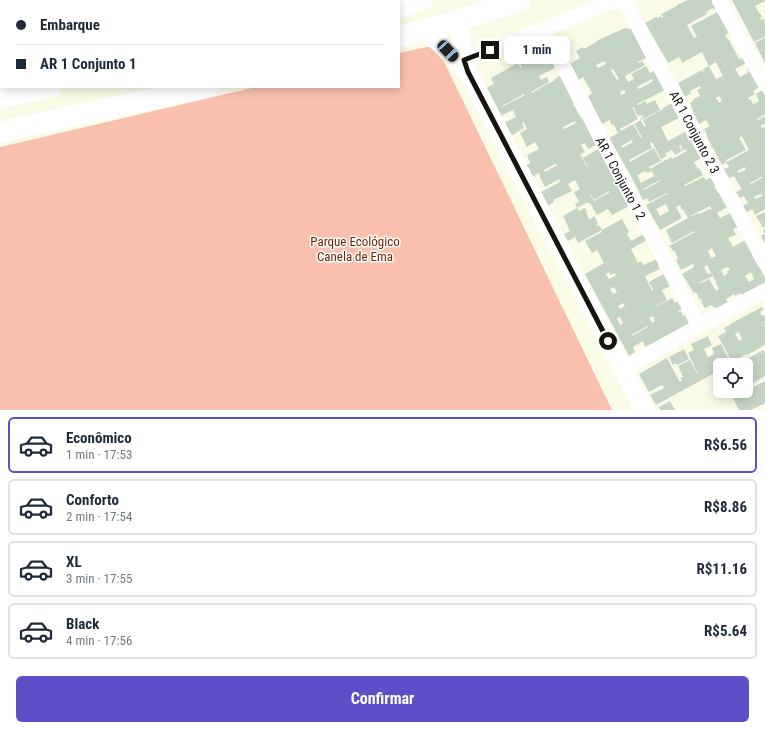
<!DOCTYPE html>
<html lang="pt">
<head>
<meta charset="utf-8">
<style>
	:root { --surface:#fff; --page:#f6f6f7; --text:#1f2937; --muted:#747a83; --line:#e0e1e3; --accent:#5c4fc7 }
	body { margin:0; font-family:"Roboto Condensed",sans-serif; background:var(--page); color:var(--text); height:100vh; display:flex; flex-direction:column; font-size:15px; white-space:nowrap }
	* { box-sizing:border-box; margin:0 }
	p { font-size:13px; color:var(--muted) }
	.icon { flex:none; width:22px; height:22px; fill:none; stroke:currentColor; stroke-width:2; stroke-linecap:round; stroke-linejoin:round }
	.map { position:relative; height:410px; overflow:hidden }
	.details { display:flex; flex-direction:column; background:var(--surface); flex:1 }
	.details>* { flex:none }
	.guide { position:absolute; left:0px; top:0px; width:400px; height:88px; box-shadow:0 2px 10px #0003; display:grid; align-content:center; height:88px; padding:0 16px; background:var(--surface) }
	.fabs { position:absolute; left:713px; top:358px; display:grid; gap:8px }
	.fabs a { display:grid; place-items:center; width:40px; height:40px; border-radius:6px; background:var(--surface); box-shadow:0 2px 10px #0003; font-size:20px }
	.end { position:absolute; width:18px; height:18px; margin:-9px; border:5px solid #15150e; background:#fff; box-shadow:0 0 0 2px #fff }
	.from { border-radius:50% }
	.bubble { position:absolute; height:28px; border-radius:6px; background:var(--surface); box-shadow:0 2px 10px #0003; font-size:13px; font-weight:700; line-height:28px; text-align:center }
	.car { position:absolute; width:12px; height:24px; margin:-12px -6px; border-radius:5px; box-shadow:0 0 3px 1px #0007; background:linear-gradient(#222 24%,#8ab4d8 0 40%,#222 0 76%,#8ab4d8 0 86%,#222 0) }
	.guide b { display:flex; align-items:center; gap:14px; height:38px; font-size:15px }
	.guide b+b { border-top:1px solid var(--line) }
	.guide i { width:10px; height:10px; background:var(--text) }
	ul { padding:7px 0 0; list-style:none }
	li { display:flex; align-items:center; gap:12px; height:56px; margin:0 8px 6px; padding:0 8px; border:2px solid var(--line); border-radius:6px }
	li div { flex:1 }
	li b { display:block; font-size:15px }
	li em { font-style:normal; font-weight:700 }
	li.current { border-color:var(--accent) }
	li>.icon { width:36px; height:36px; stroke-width:1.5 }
	.action { display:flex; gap:8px; margin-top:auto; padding:8px 16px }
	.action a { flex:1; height:46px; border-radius:6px; background:var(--accent); color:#fff; font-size:16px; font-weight:700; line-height:46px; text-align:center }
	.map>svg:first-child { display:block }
	.green { fill:#f9c0ad }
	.building { fill:#c6d4c5; fill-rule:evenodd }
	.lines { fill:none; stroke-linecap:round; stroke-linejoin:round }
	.minor { stroke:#fff; stroke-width:15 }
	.tertiary { stroke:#fff; stroke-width:19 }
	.secondary { stroke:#fff; stroke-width:21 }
	.route { stroke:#15150e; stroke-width:5 }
	.labels { text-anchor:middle; stroke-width:3; stroke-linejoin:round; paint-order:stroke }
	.street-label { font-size:13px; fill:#15150e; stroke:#fff }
	.park-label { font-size:13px; fill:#752301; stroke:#fff }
</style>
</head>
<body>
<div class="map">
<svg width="765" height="410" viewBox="0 0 765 410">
	<rect width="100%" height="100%" fill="#fafbe7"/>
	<!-- green -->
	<path class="green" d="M436,45L612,410H0V147L256,87H399V53Z"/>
	<!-- building -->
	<path class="building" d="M688,0H713L718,9L714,10L713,8L706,12L707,14L687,25L694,38L697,37L691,26L719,11L731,32L725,35L727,39V38L729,40L739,59L745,56L748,62L735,69L740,77L749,72L747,69L750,68L760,87L753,91L755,94L748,98L749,100L750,99L753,104L759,101L756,94L762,90L765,96V114L757,119V120L765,116V124L761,126L762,128L765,127V209L755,215L752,209L747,212L743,206L748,203L744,196L740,198L736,192L742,189L741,188L734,176L729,178L724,169L729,167L726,162L722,165L707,137H708L704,129L710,126L706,120L699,124L692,110H693L690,103L692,102V101L694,100L693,99L700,96L697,90L701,88L700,86L690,91L691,93L685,97L678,83L702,70L705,73L703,69L709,66L716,79L723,76L716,62L709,66L702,52L682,63L679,57L668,63L645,23L656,17L657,18L661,16V18L663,17L661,14L677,6V5ZM719,96L722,101L719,103L716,98ZM742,136L749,150L727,162L726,160L746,150L739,138ZM745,167L746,170L738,173L737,171ZM761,176L762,178L751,184L750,183L761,177ZM761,194L762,196L756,199L754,197Z
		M732,0H765V1L755,6L762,17L760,18L761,20L765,18L764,22L765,24V63L755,43L764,38V37L754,42Z
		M625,28L631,29L646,58L638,62L639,63L642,61L645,65L625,76L628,82L634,79L631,74L646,66L650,73L654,71L665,90L637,104L638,105L645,101L647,104L655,100L660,110L641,120L644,127L646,126L643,120L663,109V108L672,103L679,118L661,127L668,141L685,132L689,141L691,140L701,158L694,162L698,169L699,168L703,175L684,185L685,186L704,177L706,180L712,177L716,185L714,186L719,194L720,193L727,207L717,213L720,218L730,213L738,227L733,229L736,235L728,238L733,247L745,240L765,278V283L741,295V293L735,296L734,294L726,299L728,302L716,309L714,306L713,307L711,305L705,308L701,302L703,301L701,299L700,300L696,292L694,293L682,274L694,267L693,264L681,270L676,260L678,258L674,250L673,251L669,246L695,232L694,231L672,243L666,230L688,218L683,209L682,210L680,205L676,207L682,218L660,230L646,205L667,194V193L649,202L647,198L643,200L632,178L609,138L618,133L614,125H612L610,122L611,119L602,124L588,96L592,93L586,82L583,77L578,80L570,64L580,58L576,51L583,47L584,49L598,41V40ZM604,61L606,64L598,68L596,65ZM613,69L619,79L617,80L611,70ZM652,79L653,81L639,89L637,87ZM624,90L626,93L621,95L620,92ZM632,107H633L638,116L640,115L641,116L643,115L644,116L640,119L641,120L634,124L642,137L641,138L633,124L621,131L620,129L638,119ZM632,140L633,142L622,148L621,146ZM652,142L661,159L667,156L665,154L672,150L675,155L682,151L679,146L682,145V146L681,147L683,151L685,149L687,151L672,159L671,157L650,169L649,167L661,161L654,148L630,162L629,160L652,148L650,143ZM646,171L647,173L652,171L654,176L642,182V183H641L637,175ZM660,180V181L644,190L643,189ZM666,204L669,211L660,216L656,209ZM710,206L712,210H711L710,209L699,214L698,213L692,216V215ZM712,248L716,256L711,258L708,251ZM707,265L711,273L708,274L704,267ZM728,267L730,270L727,271L728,273H727V274L724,276L721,270ZM751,272L754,279L749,282L745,276ZM713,276L714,278L713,280L715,279L716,283L717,284H716L719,289L716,291L709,279L701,283L700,282Z
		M536,54L539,60L548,56L555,68L539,76L541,80L547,77L549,82L531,92L532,93L540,88L555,80L554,79L560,76L574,104H573L581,118L582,117L596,145L588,149L585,143L581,145L585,152L580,154L587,167H588L583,158L598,149L629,206L612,215L608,209L597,215L590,203L589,204L588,202L577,208L575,204L579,202L574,192L580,189L575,180L568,184L572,191L553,200L554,202L548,206L541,192L560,182L559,179L545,187L539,175H540L539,173L532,177L526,165L530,163L527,155L539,149L535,142L527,147L520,133L527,129L524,122L522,123L524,128L511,136L504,123L516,117L513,110L501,116L486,88L494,84L491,78L518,63L521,68H522L520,63ZM524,94L525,95L502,107V106ZM575,121L576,123L564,129L563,127ZM555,164H557V165L545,172L544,170ZM609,191L610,192L594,201L590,195H591L594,200Z
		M577,208L579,211L585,208L587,211H586L589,220L594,216L598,223L597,224V226L599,225L602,230L578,243L575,237L568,241L564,234L570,231L563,216Z
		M765,212V227L763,228L756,216Z
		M622,219L629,232L627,234L631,241L644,234L647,240L631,249L638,263L641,261L643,265L657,259L660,265L658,266L660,269L645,276L652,291L653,290L649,282L665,273L671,286L662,290L667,300L656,306H657L672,298L675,303L680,300L684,308L678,311L679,312L681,311L683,316L687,314L690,323L645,347L643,341L633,347L635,352L629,356L585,274L604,263L597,250L592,253L585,241L602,232V230ZM609,272L610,275L615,273L616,275L609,279L606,274ZM614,287L617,292L613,294L610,289ZM623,303L625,306L620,309L618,306ZM653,316L655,321L652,323L649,318ZM620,317L623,323L620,325L617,318ZM648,326V327L632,336L631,335Z
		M765,229V243L761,236L765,234L763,231Z
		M762,307L763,310L760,312L762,316L765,315V321L764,322L765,324V345L747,355L746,354L732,362L718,336L726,332L724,328L730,325V324ZM739,332L742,339L739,341L735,334Z
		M708,336L712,345L704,349L708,357L714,354L712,348L721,344L731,363L728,365H720V370L656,405L650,395L664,388L662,385L649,392L639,374L667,358L680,382L682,381L680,378L683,377L678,366L690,360L698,375V374L688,353L694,350L691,344Z
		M684,349L689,359L677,365L676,363L673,365L669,357Z
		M763,350L765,353V376L746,387V365H736Z
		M765,381V403L751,410H739L733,398Z
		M670,401L675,410H660L659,407Z"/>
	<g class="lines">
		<!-- minor -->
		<path class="minor" d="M624,0L765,263
			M719,0L765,84
			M544,29L699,326
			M458,62L544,29L617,0
			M623,369L699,326L765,291"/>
		<!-- tertiary -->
		<path class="tertiary" d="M40,1V0
			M460,20C459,38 462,55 468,72L644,410
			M423,30C439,41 452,55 465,70"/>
		<!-- secondary -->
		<path class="secondary" d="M399,8L422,0
			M399,37L460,20L520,0
			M0,98L52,87
			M0,132L208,87"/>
	</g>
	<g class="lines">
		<!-- route -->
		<path class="route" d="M490,50L464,60L468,72L608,341"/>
	</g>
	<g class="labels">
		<!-- street labels -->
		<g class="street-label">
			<text transform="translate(695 132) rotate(62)" y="5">AR 1 Conjunto 2 3</text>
			<text transform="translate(621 178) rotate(62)" y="5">AR 1 Conjunto 1 2</text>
		</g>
		<!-- park labels -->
		<g class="park-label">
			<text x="355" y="246">Parque Ecológico<tspan x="355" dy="15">Canela de Ema</tspan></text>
		</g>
	</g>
</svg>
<div class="fabs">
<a><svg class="icon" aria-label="locate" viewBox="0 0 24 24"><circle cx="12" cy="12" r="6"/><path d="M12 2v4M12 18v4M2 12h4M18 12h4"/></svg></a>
</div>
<i class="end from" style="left:608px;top:341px"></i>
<i class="end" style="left:490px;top:50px"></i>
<div class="bubble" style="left:504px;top:36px;width:66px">1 min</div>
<i class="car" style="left:448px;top:51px;rotate:137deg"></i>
<div class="guide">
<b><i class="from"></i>Embarque</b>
<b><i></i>AR 1 Conjunto 1</b>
</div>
</div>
<section class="details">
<ul>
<li class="current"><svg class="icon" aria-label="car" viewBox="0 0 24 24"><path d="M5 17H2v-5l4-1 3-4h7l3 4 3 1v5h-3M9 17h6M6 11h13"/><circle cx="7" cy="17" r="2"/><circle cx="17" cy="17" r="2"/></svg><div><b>Econômico</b><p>1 min · 17:53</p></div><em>R$6.56</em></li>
<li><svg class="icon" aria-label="car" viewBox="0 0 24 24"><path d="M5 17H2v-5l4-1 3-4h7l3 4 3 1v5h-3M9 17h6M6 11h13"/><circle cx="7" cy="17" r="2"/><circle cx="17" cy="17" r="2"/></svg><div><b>Conforto</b><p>2 min · 17:54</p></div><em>R$8.86</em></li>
<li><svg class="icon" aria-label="car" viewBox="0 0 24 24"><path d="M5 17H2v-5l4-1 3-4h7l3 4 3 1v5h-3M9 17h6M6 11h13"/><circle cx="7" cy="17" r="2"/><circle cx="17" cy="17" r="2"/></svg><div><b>XL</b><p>3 min · 17:55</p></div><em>R$11.16</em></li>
<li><svg class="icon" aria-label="car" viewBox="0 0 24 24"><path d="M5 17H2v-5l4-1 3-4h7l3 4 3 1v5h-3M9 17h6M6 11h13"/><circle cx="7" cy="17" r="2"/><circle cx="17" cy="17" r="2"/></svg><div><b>Black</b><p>4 min · 17:56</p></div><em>R$5.64</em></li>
</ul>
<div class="action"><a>Confirmar</a></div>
</section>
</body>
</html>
